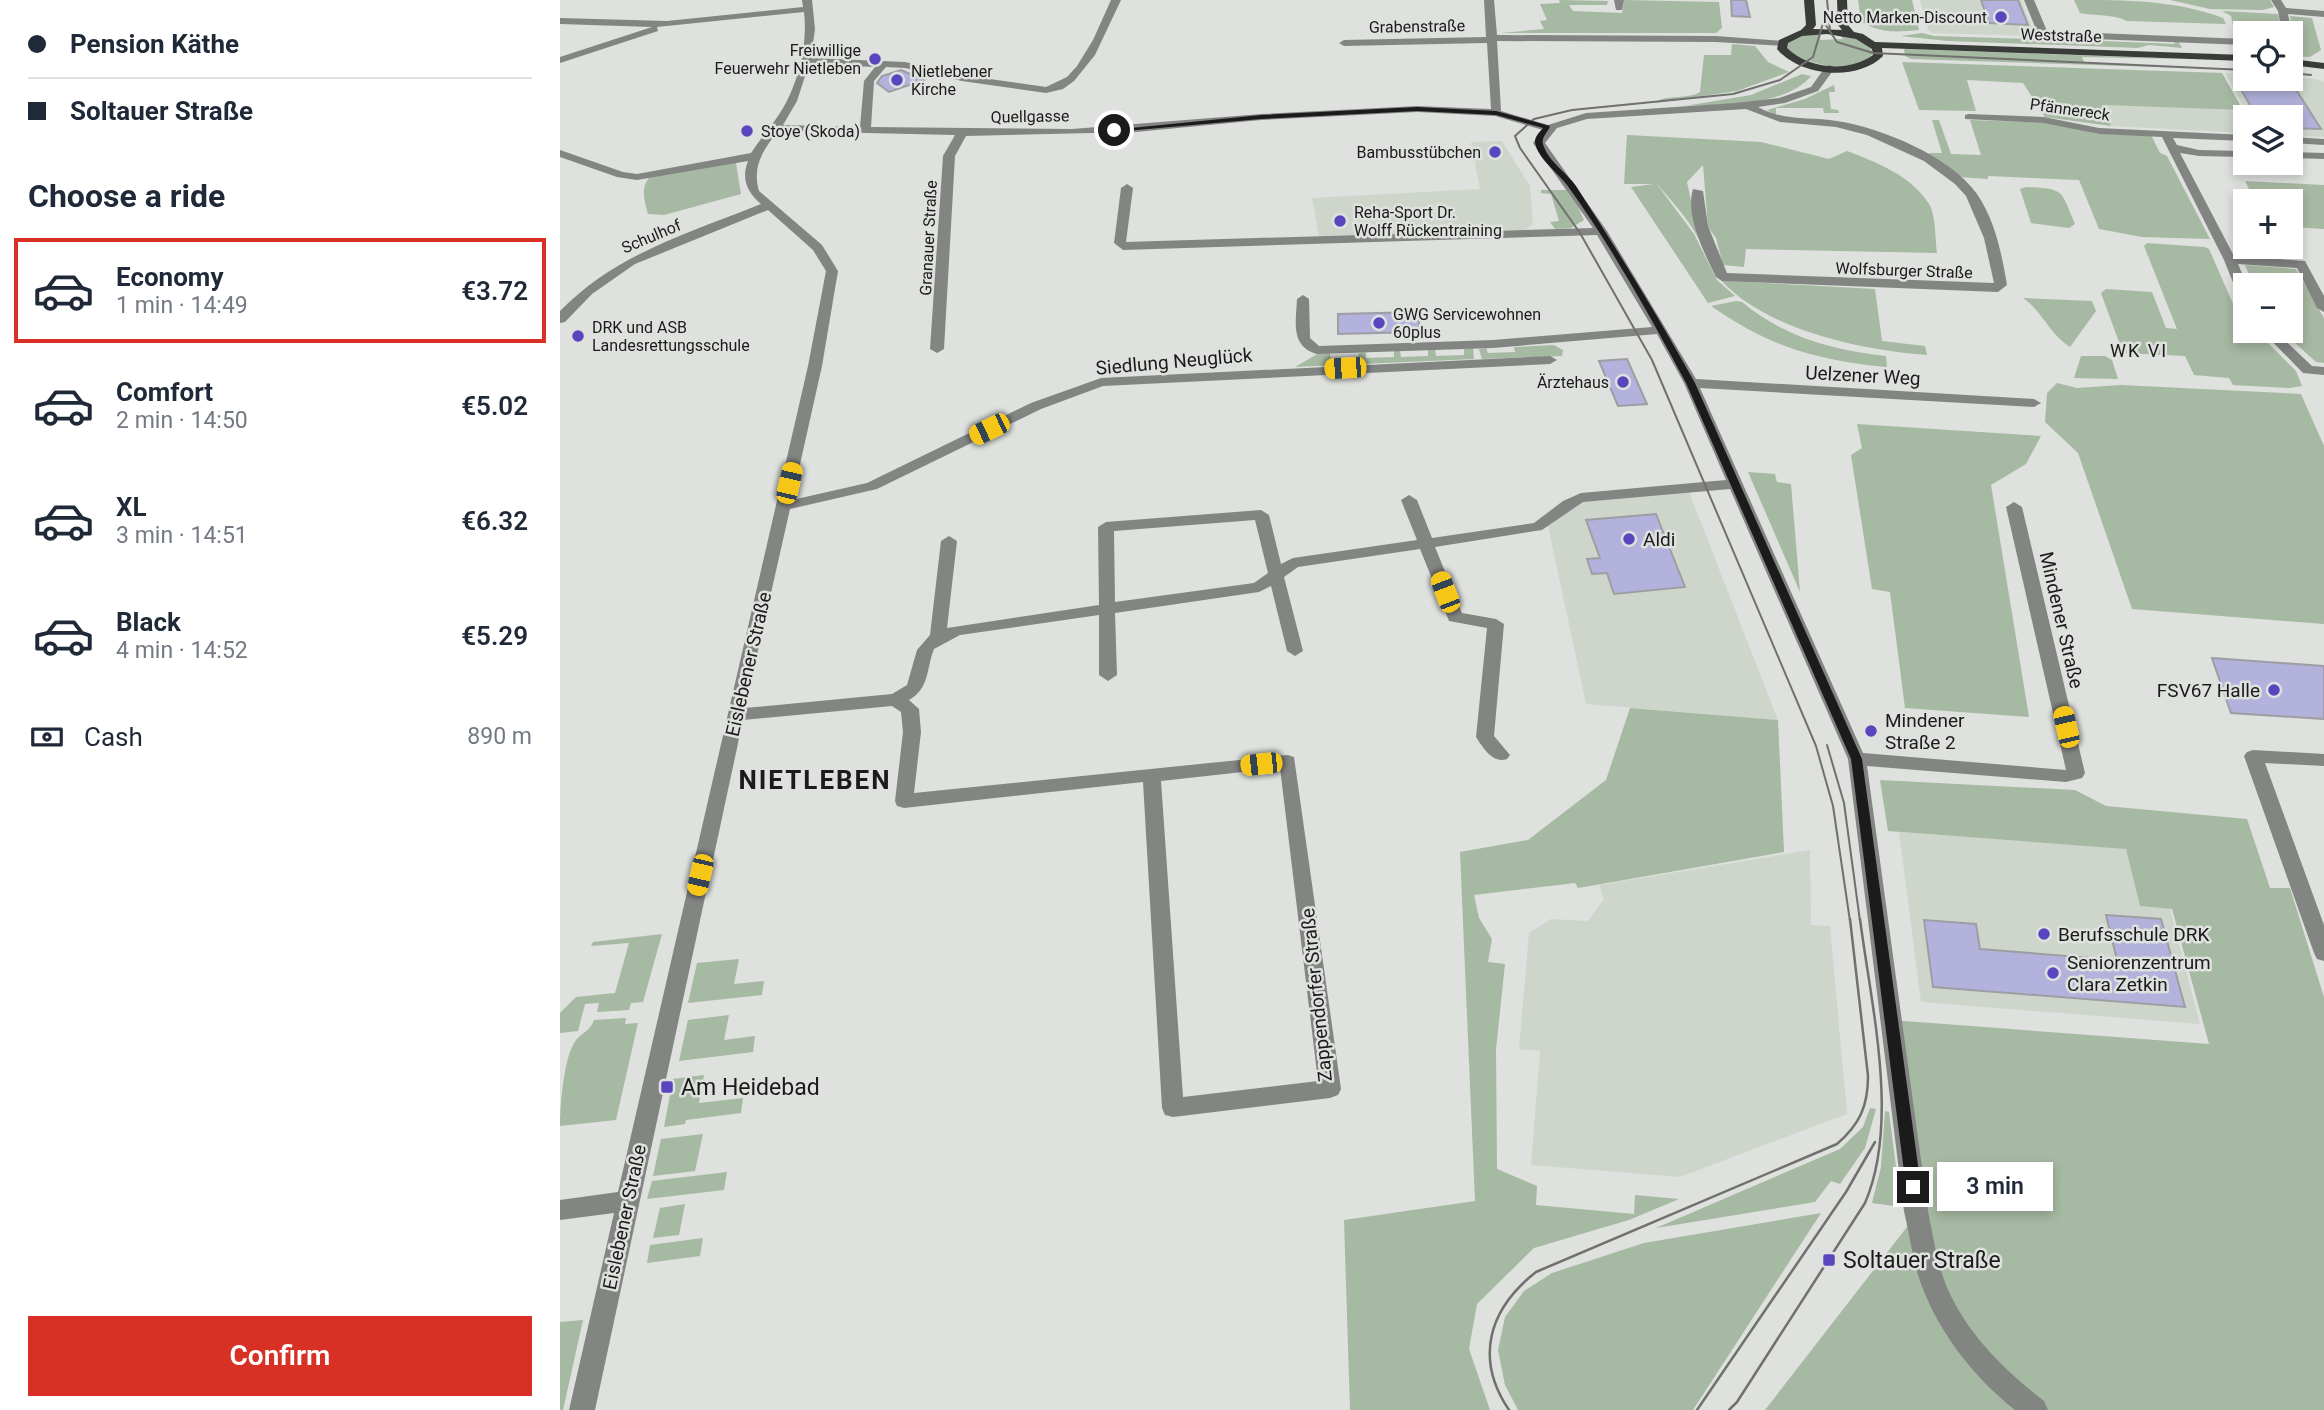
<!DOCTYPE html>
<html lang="en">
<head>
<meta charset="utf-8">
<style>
	:root { --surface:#fff; --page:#f6f6f7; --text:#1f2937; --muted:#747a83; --line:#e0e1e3; --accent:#d93025 }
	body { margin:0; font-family:Roboto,sans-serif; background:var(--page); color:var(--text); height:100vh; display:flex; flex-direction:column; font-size:26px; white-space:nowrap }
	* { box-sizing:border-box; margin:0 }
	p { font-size:23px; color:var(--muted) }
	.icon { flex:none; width:38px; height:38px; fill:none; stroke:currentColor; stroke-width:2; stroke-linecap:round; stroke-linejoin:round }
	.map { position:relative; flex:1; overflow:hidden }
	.panel { display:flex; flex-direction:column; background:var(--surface); width:560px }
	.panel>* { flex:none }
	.guide { display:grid; align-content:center; height:154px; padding:0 28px; background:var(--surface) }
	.tools { position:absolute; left:1673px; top:21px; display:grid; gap:14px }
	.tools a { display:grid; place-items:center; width:70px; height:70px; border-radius:0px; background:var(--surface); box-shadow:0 4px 10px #0003; font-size:35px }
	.end { position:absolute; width:32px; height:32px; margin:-16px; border:9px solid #1a1b1a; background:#fff; box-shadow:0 0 0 4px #fff }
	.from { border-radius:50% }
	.bubble { position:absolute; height:49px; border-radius:0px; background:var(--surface); box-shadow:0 4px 10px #0003; font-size:23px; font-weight:600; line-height:49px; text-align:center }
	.car { position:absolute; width:21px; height:42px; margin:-21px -10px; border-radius:9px; box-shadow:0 0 5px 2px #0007; background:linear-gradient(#f5c518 24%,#345 0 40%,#f5c518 0 76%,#345 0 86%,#f5c518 0) }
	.guide b { display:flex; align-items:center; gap:24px; height:66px; font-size:26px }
	.guide b+b { border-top:2px solid var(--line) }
	.guide i { width:18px; height:18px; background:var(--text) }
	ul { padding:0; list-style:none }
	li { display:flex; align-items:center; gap:21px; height:105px; margin:0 14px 10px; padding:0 14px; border:4px solid transparent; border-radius:0px }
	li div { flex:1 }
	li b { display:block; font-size:26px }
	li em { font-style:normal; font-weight:600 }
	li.on { border-color:var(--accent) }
	li>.icon { width:63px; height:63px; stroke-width:1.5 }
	h2 { padding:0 28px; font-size:32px; line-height:84px }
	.pay { display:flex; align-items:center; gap:18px; height:77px; padding:0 28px; font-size:26px }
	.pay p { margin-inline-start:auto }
	.cta { display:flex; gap:14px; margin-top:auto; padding:14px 28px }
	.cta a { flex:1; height:80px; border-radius:0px; background:var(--accent); color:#fff; font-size:28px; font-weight:600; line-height:80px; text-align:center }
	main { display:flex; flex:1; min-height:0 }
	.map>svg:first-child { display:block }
	.built { fill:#ced6cc }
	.green { fill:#a6b9a2 }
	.building { fill:#b2b2dd; stroke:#9e9ea2; stroke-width:2 }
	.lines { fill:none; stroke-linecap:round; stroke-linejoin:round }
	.minor { fill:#838583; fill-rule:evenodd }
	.major { fill:#3a3c3a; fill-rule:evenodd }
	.tram-far1 { stroke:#70716f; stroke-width:2 }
	.tram { stroke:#70716f; stroke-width:2.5 }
	.route { fill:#1a1b1a }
	.poi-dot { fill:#5946be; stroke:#dee1dd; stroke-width:2.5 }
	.labels { text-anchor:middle; stroke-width:5; stroke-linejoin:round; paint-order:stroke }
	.far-poi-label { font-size:16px; fill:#1a1b1a; stroke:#dee1dd; text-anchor:start }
	.far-street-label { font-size:16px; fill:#1a1b1a; stroke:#dee1dd }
	.far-neighbourhood-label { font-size:18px; letter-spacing:2px; fill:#1a1b1a; stroke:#dee1dd }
	.street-label { font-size:19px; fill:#1a1b1a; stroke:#dee1dd }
	.poi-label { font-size:19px; fill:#1a1b1a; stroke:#dee1dd; text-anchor:start }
	.near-poi-label { font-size:23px; fill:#1a1b1a; stroke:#dee1dd; text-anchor:start }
	.district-label { font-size:26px; font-weight:bold; letter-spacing:2px; fill:#1a1b1a; stroke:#dee1dd }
</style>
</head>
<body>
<main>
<section class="panel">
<div class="guide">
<b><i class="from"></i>Pension Käthe</b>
<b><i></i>Soltauer Straße</b>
</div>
<h2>Choose a ride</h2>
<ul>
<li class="on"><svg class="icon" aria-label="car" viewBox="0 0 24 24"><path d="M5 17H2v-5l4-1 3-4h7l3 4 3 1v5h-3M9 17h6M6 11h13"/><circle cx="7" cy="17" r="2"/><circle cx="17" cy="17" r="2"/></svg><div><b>Economy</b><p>1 min · 14:49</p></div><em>€3.72</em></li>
<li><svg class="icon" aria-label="car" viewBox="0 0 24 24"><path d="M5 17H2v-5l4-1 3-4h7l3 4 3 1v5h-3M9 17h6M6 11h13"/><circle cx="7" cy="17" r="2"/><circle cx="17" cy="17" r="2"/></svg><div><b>Comfort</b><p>2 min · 14:50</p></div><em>€5.02</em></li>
<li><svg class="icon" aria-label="car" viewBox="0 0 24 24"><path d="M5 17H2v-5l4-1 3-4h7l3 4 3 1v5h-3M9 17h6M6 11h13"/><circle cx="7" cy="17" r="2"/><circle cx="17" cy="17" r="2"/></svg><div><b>XL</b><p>3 min · 14:51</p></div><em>€6.32</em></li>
<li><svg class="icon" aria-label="car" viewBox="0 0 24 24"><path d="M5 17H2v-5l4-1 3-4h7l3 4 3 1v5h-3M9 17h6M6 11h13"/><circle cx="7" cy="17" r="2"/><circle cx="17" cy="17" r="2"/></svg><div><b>Black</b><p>4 min · 14:52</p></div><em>€5.29</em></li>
</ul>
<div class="pay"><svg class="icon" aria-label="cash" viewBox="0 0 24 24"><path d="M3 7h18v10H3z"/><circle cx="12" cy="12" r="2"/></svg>Cash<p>890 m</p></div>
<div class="cta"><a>Confirm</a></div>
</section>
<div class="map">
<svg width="1764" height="1410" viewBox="0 0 1764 1410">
	<rect width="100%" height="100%" fill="#dee1dd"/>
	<!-- built -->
	<path class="built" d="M1360,0H1461L1475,36L1373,33L1368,30Z
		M1665,73L1685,74V79L1731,77L1756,79L1764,82V137L1731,135V117H1685V133L1551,126L1543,105L1685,109Z
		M942,141L970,186L973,224L964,231L759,236L752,198L920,189L911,142Z
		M1129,492L1218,720L1026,704L988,526L1015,501Z
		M1339,832L1573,849L1599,867L1640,1024L1361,1002Z
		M1250,850L1251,925L1270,926L1287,1114L1120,1177L971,1165L980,1051L959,1049L969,933L991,919L1028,921L1044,899L1039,885Z"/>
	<!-- green -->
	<path class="green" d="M999,0L1048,1L1047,5H1009L1013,11L1062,13L1064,0L1159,2L1162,28L1156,33H941L984,29L980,21L987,20L980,4L1000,3Z
		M1298,0H1352L1359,30C1338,32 1319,34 1301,21Z
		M1514,0C1565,0 1615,0 1663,18L1666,24L1567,21C1554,14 1535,16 1520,13Z
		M1610,0H1710L1714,7L1703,10L1650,9Z
		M1662,11L1718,14L1721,27H1673L1671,16Z
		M1730,16L1752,18L1761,50L1750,57L1731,56L1733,36Z
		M1261,33L1260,40L1283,39L1280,35C1292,38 1308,39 1313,53C1295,78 1247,64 1227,50L1226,44L1238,36Z
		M1362,33L1374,36L1470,39L1492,36L1494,39L1615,44L1614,41H1618L1622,48L1589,45L1578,48L1388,41L1341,36Z
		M1172,44L1195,46L1208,62L1229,72L1177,91L1095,103C1105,94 1127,100 1140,92L1144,55H1171Z
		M1344,49L1625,59L1522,57L1524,62L1629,68L1351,59L1345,56Z
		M1342,62L1662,73L1683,110L1544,105L1551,126L1485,117L1463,83L1407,80L1416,111L1359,110Z
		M1242,74L1251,76C1225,107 1163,104 1125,106L1191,95Z
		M1274,85L1275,92H1269L1271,109L1278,110L1279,113H1264L1263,108H1216V116L1207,110L1245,99Z
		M1372,120H1379L1391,154L1421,155L1410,120L1493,123L1538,134L1591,135L1600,153L1607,156L1650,239L1582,237L1539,229L1519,180L1428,176V179L1399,177L1369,157V153H1382Z
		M1067,135L1201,142L1269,159L1287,151C1316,162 1352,176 1369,204C1376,215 1375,239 1377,253L1186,249L1184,267L1163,265L1156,238L1148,227L1143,165L1127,182L1138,233L1169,281L1315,289L1322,341L1365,346L1367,355C1301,350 1198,329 1155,273C1147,261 1144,246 1136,234C1126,216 1109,198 1096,183L1134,234L1157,280L1175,296L1148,303L1071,187L1094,184H1064Z
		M175,157L181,194L104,215L88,214C84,200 80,186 91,176Z
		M1685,181L1764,185V229L1731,227V201H1695Z
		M1466,187C1505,189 1500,189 1515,224L1509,228L1471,223L1460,189Z
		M981,190H1006L1018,207L1024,220L1011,228L995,229L990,222L999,221L991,194L981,193Z
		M1587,243L1644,247L1649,249L1685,331L1691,338L1704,339L1736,371L1742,386L1729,388L1673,385L1669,378L1634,375L1625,356L1563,353L1541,293L1546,289L1592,292L1606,328L1617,329L1584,246Z
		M1685,265L1736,269L1764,318V363L1756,362L1722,331H1731V285H1693Z
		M1463,298L1532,301L1536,311L1510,347C1490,335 1482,311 1463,298Z
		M1176,301L1182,302C1224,337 1272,350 1326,356L1327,367C1256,360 1210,347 1151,306Z
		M994,345L1003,350L1002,356L922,359L919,349L926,348L928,353L955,352L954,347Z
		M913,348L914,359L735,367L759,353H770L771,359L798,358L799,353L806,352V358L834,357V351H840L841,357L868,356V350H875L876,356L904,355V349Z
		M1521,356H1545L1552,360L1558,379L1514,378Z
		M1497,383L1517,388L1561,385L1741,394L1764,446V624L1572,609L1518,453L1485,422L1487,393Z
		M1297,424L1481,436L1466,464L1431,485L1469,717L1345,708L1330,592L1312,589L1291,455L1302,448Z
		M1188,472L1215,474L1217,482L1231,484L1240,592Z
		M1070,708L1218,720L1224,852L1018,888L1015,883L914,895L919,918L932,939L928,962L945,964L936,1049L937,1169L977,1186L976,1205L1074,1214L1075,1195L1119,1199L1069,1220L974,1248L917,1304L909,1349L930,1410H790L784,1220L915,1201L900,852L968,840L1046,780Z
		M1320,780L1515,790L1546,806L1687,819L1710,888H1730L1764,997V1410H1205L1357,1214L1331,1020L1649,1044L1612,909L1580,906L1566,849L1328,831Z
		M102,934L83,1002L71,1003L69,1010L37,1012L39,1003L25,1004L18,1031L0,1033V1013L16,997L55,993L69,943L31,946L33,942Z
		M179,959L174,984L204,981L202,995L128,1003L137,963Z
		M169,1015L164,1040L195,1036L193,1052L119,1061L128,1020Z
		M66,1018L65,1024L78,1023L56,1120L0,1126C0,1106 4,1055 16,1040C23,1032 30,1031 34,1020Z
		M144,1075L139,1103L183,1098L181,1113L126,1120L125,1124L104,1127L113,1079Z
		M1310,1108L1316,1109L1305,1148L1280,1184L1271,1181L1255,1202L1096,1228L1280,1149L1303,1127Z
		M1325,1111L1329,1112L1341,1207L1312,1203L1321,1167Z
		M143,1134L135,1171L93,1176L101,1139Z
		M167,1172L164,1190L87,1199L92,1181Z
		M125,1204L119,1235L93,1238L100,1208Z
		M1261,1213L1133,1410H958L945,1385L938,1350L945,1317L964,1291L992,1273L1084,1243Z
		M143,1238L140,1256L87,1263L90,1245Z
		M23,1320L3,1410H0V1322Z"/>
	<!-- building -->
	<path class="building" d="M1171,0H1186L1190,17L1172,16Z
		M1421,0H1458L1468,25L1429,23Z
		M341,70L364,80L329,92L317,83L322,76Z
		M1679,86L1735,88L1761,129L1731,128V117H1697Z
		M858,312L860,332L778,334V314Z
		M1067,359L1087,404L1058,406L1039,361Z
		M1096,514L1125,587L1054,594L1047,573L1032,574L1027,559L1040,558L1026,520Z
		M1652,658L1764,666V719L1671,713Z
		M1546,915L1601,919L1625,1007L1373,987L1364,920L1416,924L1420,949L1557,960Z"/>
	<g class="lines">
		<!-- minor -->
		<path class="minor" d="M242,0H252L255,29L251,58L345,62L402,75L486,87L507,77L517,66L533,40L551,0H561L535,55L514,81L503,89L486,93L402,81L345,68L326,67L314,81L311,127L512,129L701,114L857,106L931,109L927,43L784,46L779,43L784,40L926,37L924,0H934L937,35L1156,36L1222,41L1227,44L1226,46L1156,42L937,41L941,111L988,125L1026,113L1175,103L1219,98L1251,87L1266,66L1270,65L1275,68L1258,91L1225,103L1198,107C1222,121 1250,117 1277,121C1322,128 1390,156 1417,194C1435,220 1442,255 1447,285L1438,292L1162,281L1156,277C1144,252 1125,216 1133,189L1143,191L1148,226L1167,273L1434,283L1424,238L1406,196L1395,184L1364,161L1307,135L1276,127L1220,122L1186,109L1027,119L997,128L985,143L1047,231L1136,379L1474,399L1481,403L1474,407L1140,388L1303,753L1506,770L1446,507L1454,502L1462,507L1525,773L1522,778L1506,782L1307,766L1368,1211C1373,1236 1377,1262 1386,1285C1406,1333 1444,1370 1484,1401L1488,1410H1455C1412,1376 1375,1328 1358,1275C1352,1254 1349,1232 1344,1211L1288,759L1170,489L1023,502L982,530L875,547L902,613L936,619L944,624L934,736L950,755L947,759C933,764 923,748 916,737L927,628L889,621L860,549L738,567L724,577L743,651L735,656L727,651L711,586L699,592L555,613L557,675L548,681L539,675V615L400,635L374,649C366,669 370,688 349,700L359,709L361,732L354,793L728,755L734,757L781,1089L778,1095L770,1098L613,1117L605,1115L602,1108L583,782L344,808L337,806L335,801L343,732L341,712L332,706L183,720L35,1410H9L54,1213L0,1220V1200L58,1192L248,366L266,271L253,250L208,210L75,264L32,294L5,322L0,323V311C57,253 127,234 201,204C187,192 181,179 188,161L77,180L57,177L0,157V150L63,172L77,174L191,153C200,139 211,127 220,113C238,85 248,45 244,12L97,27L98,31L0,63V57L92,27L0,24V18L107,21L243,7ZM249,64L315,67L304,81L300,127L223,125L237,101ZM857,112L935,116L983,130L973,143L1033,228L566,242L573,188L567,184L561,188L554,243L563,250L1037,235L1092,327L933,340L759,346L750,338L749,299L743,295L737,299C736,322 730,346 757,354L933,348L1097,334L1124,383L1166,480L1021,493L1003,501L974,523L872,538L857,500L849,495L841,500L857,540L733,558L721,564L709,515L701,510L546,522L538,527L539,605L387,628L397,541L389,536L381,541L370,635L357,650L347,685L332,694L185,708L230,509L317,489L481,409L543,386L990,364L997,360L990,356L541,378L471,403L307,483L232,500L262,366L278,271L262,245L199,191C192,166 203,150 218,131L395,135L383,156L370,349L377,353L384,349L395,156L406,136L576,132L701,120ZM695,520L708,573L694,583L555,602L554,531ZM720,768L758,1081L623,1097L601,781Z
			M1054,0H1064L1062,10H1056Z
			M1464,0H1474L1487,31L1685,39V45L1483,37L1478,34Z
			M1711,0H1721L1726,8L1764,11V17L1728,14L1732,33H1722L1718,11Z
			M1409,114L1484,117L1539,128L1685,135V141L1613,138L1617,145L1639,150L1685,151V157L1639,156L1620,153L1674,256L1745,261L1764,296V312L1757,308L1737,268L1678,264L1687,285L1685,301L1680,300L1664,260L1602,137L1539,134L1484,123L1405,119V115Z
			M1731,137L1764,139V145L1731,143Z
			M1731,152L1764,153V159L1731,158Z
			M1702,331H1715L1752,366L1764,367V375L1743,373Z
			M1693,750L1764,754V766L1705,763L1764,925V961L1757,959L1754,953L1684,756L1687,752Z"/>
		<!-- major -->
		<path class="major" d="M1244,0H1254L1256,25L1253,29L1282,30L1278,25L1277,0H1287L1288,25L1294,32L1303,34L1315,42L1685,55V61L1322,48L1323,56C1297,82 1240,76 1217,49L1219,40L1241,30L1246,25ZM1267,34L1296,39L1312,49L1313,55C1288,73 1249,69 1227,48L1228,43L1242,36Z
			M1731,59L1764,63V69L1731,65Z"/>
		<!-- tram-far1 -->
		<path class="tram-far1" d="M1267,0L1270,30
			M1264,20L1253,57L1220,80L1173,94L1012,110L974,119L955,136L960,148L1020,233L1092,360L1256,746L1273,806L1290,921
			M1265,24L1277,42L1313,53L1685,70
			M1731,73L1751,75
			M1267,745L1284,803L1300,921"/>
		<!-- tram -->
		<path class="tram" d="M949,1410C914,1358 929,1309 976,1272L1277,1144C1300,1124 1308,1106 1308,1076L1290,919
			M1137,1410L1286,1192L1315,1142
			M1169,1410L1177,1402L1305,1203C1340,1122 1311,1005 1300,919"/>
	</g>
	<!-- route -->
	<path class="route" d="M857,107L936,111L990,126C989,131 981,137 983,144C987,160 1007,173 1016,186C1058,251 1098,316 1135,383L1302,759L1361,1187L1359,1191L1353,1193L1346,1187L1291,759L1126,383C1090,316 1052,247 1007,185C998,173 977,158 975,142C975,136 979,133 983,128L936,115L857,111L701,119L554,132L551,130L701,115Z"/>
	<!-- markers -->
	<g class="poi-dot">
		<circle cx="1441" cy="17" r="7"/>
		<circle cx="315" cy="59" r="7"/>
		<circle cx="337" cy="80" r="7"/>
		<circle cx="187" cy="131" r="7"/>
		<circle cx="935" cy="152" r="7"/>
		<circle cx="780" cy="221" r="7"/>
		<circle cx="819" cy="323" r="7"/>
		<circle cx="18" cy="336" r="7"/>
		<circle cx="1063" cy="382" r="7"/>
		<circle cx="1069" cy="539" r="7"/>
		<circle cx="1714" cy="690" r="7"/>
		<circle cx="1311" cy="731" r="7"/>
		<circle cx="1484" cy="934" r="7"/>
		<circle cx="1493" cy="973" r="7"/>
		<rect x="100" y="1080" width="14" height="14" rx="3.5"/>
		<rect x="1262" y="1253" width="14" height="14" rx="3.5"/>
	</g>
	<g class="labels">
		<!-- far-poi labels -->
		<g class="far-poi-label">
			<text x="1427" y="23" text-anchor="end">Netto Marken-Discount</text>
			<text x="301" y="56" text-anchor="end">Freiwillige<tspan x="301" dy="18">Feuerwehr Nietleben</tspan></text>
			<text x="351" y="77">Nietlebener<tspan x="351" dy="18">Kirche</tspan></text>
			<text x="201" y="137">Stoye (Skoda)</text>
			<text x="921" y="158" text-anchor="end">Bambusstübchen</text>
			<text x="794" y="218">Reha-Sport Dr.<tspan x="794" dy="18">Wolff Rückentraining</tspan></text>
			<text x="833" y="320">GWG Servicewohnen<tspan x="833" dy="18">60plus</tspan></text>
			<text x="32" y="333">DRK und ASB<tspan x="32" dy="18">Landesrettungsschule</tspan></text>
			<text x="1049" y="388" text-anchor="end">Ärztehaus</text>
		</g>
		<!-- far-street labels -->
		<g class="far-street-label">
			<text transform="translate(857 26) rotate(-1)" y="6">Grabenstraße</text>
			<text transform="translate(1501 35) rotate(2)" y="6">Weststraße</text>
			<text transform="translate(1510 109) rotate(8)" y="6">Pfännereck</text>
			<text transform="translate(470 116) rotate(-1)" y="6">Quellgasse</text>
			<text transform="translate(91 236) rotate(-23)" y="6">Schulhof</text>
			<text transform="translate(368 238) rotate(-87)" y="6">Granauer Straße</text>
			<text transform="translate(1344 270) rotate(2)" y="6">Wolfsburger Straße</text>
		</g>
		<!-- far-neighbourhood labels -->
		<g class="far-neighbourhood-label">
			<text x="1579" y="357">WK VI</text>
		</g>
		<!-- street labels -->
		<g class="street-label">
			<text transform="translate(614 361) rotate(-5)" y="7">Siedlung Neuglück</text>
			<text transform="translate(1303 375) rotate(3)" y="7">Uelzener Weg</text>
			<text transform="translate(1502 620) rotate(77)" y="7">Mindener Straße</text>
			<text transform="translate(188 664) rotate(-77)" y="7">Eislebener Straße</text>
			<text transform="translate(756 995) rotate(-96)" y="7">Zappendorfer Straße</text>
			<text transform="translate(64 1217) rotate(-78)" y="7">Eislebener Straße</text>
		</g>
		<!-- poi labels -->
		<g class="poi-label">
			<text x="1083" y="546">Aldi</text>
			<text x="1700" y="697" text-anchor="end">FSV67 Halle</text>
			<text x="1325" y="727">Mindener<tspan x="1325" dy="22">Straße 2</tspan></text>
			<text x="1498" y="941">Berufsschule DRK</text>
			<text x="1507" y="969">Seniorenzentrum<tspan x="1507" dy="22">Clara Zetkin</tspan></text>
		</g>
		<!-- near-poi labels -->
		<g class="near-poi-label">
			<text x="121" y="1095">Am Heidebad</text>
			<text x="1283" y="1268">Soltauer Straße</text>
		</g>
		<!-- district labels -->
		<g class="district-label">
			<text x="255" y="789">NIETLEBEN</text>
		</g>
	</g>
</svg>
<div class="tools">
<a><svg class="icon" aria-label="locate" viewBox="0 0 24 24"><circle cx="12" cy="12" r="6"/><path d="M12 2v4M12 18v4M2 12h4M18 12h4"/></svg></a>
<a><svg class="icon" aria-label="layers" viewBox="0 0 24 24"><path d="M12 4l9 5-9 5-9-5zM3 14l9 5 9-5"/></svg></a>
<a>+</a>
<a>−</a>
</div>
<i class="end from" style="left:554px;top:130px"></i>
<i class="end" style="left:1353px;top:1187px"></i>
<div class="bubble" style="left:1377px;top:1162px;width:116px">3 min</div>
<i class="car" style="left:785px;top:368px;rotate:267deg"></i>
<i class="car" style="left:429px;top:429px;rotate:244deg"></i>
<i class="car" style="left:229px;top:483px;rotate:13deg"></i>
<i class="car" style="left:885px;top:592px;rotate:339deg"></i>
<i class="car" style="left:1506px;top:727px;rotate:347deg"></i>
<i class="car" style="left:701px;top:764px;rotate:264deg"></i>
<i class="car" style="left:140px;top:875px;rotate:193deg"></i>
</div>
</main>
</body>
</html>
